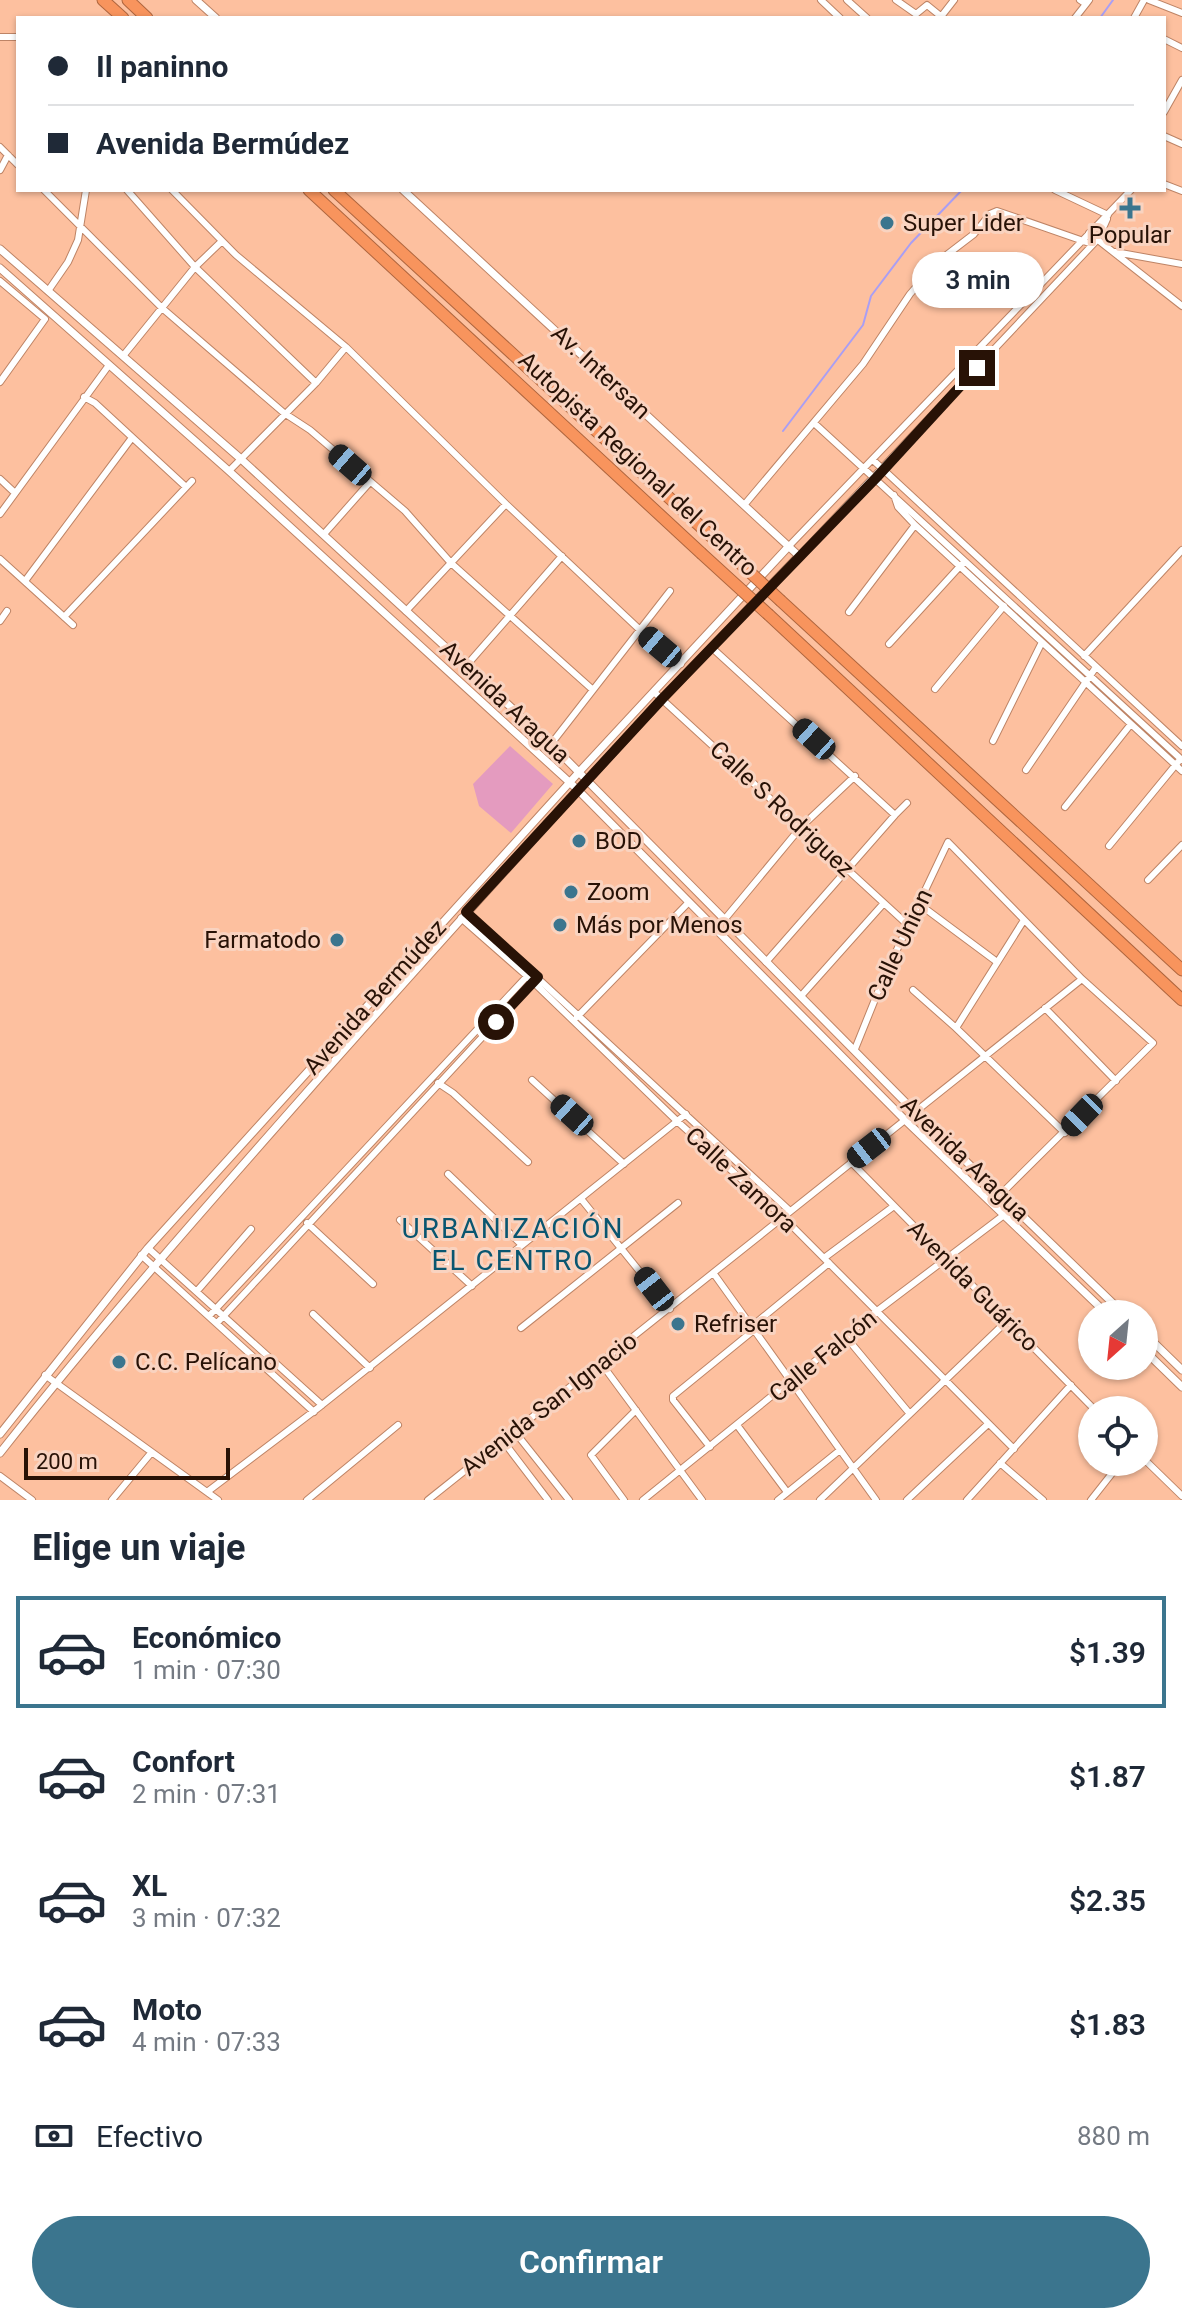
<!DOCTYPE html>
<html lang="es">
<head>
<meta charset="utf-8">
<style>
	:root { --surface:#fff; --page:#f6f6f7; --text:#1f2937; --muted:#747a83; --line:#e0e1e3; --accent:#3b758e }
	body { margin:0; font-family:Roboto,sans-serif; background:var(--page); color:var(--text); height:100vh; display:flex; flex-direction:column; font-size:30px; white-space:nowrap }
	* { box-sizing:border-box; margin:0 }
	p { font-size:26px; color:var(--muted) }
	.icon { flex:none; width:44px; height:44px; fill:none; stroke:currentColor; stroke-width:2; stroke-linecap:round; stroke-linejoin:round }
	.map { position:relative; height:1500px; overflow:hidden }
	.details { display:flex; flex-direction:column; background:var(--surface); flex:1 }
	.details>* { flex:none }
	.banner { position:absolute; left:16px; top:16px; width:1150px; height:176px; border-radius:0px; box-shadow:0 2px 6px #0004; display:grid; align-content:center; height:176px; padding:0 32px; background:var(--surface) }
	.needle { width:52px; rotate:207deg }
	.fabs { position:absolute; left:1078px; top:1300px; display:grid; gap:16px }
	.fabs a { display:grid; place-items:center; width:80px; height:80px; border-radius:50%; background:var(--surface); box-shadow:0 2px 6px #0004; font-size:40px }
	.scale { position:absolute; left:24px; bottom:20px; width:206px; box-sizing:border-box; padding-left:8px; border:4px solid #281206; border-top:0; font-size:22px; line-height:28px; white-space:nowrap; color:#281206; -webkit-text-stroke:6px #f9d3c0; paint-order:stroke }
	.end { position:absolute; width:36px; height:36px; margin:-18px; border:10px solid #281206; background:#fff; box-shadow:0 0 0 4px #fff }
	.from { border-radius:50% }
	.bubble { position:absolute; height:56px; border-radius:28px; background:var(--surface); box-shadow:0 2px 6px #0004; font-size:26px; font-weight:600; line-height:56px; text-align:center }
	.car { position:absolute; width:24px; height:48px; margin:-24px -12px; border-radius:10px; box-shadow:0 0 6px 2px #0007; background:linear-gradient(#222 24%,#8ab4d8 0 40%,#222 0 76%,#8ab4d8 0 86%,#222 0) }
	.banner b { display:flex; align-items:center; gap:28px; height:76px; font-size:30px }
	.banner b+b { border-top:2px solid var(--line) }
	.banner i { width:20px; height:20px; background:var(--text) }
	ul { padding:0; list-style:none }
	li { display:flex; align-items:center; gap:24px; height:112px; margin:0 16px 12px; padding:0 16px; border:4px solid transparent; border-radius:0px }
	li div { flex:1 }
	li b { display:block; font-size:30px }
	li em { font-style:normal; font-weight:600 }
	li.selected { border-color:var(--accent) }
	li>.icon { width:72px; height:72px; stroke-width:1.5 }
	h2 { padding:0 32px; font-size:36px; line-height:96px }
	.pay { display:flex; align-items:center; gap:20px; height:88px; padding:0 32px; font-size:30px }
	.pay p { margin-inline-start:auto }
	.primary-button { display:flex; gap:16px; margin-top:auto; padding:16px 32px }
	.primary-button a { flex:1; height:92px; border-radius:48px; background:var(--accent); color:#fff; font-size:32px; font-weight:600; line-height:92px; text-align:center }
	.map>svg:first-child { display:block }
	.green { fill:#e49bbf }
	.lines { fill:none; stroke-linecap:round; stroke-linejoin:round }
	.stream { stroke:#a99ef4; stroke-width:2 }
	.minor-casing { stroke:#be8466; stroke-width:8 }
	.tertiary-casing { stroke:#be8466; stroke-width:9 }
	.motorway-casing { stroke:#af663f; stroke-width:13 }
	.minor { stroke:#fff; stroke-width:6 }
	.tertiary { stroke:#fff; stroke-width:7 }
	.motorway { stroke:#f8945d; stroke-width:11 }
	.motorway-bridge-casing { stroke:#af663f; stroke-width:13; stroke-linecap:butt }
	.motorway-bridge { stroke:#f8945d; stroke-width:11 }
	.route { stroke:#281206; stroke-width:10 }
	.poi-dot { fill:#3b758e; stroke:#f9d3c0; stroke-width:3 }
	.labels { text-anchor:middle; stroke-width:6; stroke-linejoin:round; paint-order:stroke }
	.poi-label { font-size:24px; fill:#281206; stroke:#f9d3c0; text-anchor:start }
	.street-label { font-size:24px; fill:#281206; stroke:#f9d3c0 }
	.quarter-label { font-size:28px; letter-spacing:2px; fill:#095670; stroke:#f9d3c0 }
</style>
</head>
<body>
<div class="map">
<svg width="1182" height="1500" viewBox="0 0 1182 1500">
	<rect width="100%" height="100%" fill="#fdc09f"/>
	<!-- green -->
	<path class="green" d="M510,746L553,784L511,833L479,806L473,784Z"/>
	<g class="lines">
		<!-- stream -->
		<path class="stream" d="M1100,18L1113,0
			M783,431L863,325L871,296L911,243L962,190"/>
		<defs>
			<path id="minor" d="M821,0L840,18
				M847,0L867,18
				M896,0L916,14L927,5L943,18
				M1080,0L1086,4L1089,0
				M1149,0L1182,13
				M940,18L954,0
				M1075,18L1086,4
				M1134,18L1144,0
				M0,37H18
				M1164,39L1182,48
				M1164,112L1182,80
				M1164,136L1182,144
				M0,147L18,165
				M0,170L8,155
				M1164,184L1182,191
				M44,190L162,308L284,413L310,430L405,511L451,563L593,690
				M127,190L195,267L316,383
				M172,190L236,255L346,347L506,504L639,629L681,664
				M1055,190L1108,215
				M1089,233L1182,306
				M1115,252L1182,264
				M0,281L45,319L0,382
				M48,291L68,262L78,240L86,190
				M123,356L195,267L222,241
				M84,397L95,403L186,487
				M814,423L1182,760
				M874,461L1182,746
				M229,471L316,383L346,347
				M0,479L15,493
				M894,495L898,507L915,525L1182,771
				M745,504L863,364L910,294L930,271L944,257L974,234L990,214L997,211L1092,244
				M0,514L109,365
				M324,534L370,482
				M789,546L1131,190
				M799,556L1098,239L1107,219
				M0,559L73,625
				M25,581L131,439
				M406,611L506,504
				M849,612L915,525
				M64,617L192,481
				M0,621L7,611
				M889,644L962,564
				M711,647L895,815L907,803
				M1084,656L1182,550
				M466,666L562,556
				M935,689L1004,606
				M654,692L909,926
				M993,741L1042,642
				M551,744L670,591
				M1026,770L1096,667
				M1065,807L1131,724
				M1109,846L1178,762
				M1148,880L1182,845
				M919,904L997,962
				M466,912L790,1211
				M461,918L527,976L678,1122L783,1217L1014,1449
				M724,920L801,827L855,776
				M766,962L895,815
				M913,990L956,1028L1065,1133
				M801,996L884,903
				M1045,1008L1116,1081
				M577,1017L689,902
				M956,1028L1024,920
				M855,1049L884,977L948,842L1082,979L1153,1043L1001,1194
				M532,1080L624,1164
				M438,1083L453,1093L528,1162
				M851,1162L1095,1410
				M448,1174L522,1245
				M582,1200L670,1309
				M400,1220L472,1286
				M307,1223L373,1284
				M148,1248L322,1405
				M141,1255L314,1412
				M824,1258L894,1206
				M714,1274L876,1500
				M197,1291L251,1229
				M313,1314L370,1368
				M210,1315L532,971
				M218,1322L538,977
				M752,1326L829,1263
				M521,1328L678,1203
				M846,1337L910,1414
				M601,1363L702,1500
				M45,1375L218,1500
				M737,1425L787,1492
				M515,1432L569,1500
				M503,1441L548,1500
				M710,1447L673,1400V1396L754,1330
				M1144,1459L1182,1496
				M1000,1463L1043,1500
				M0,1476L32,1500
				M207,1492L322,1405L686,1114
				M112,1500L151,1453
				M307,1500L398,1425
				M428,1500L1082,979
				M624,1500L591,1455L636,1410
				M643,1500L877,1311L1004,1215
				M778,1500L840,1450
				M820,1500L1008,1320
				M907,1500L988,1424
				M967,1500L1071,1385
				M1091,1500L1121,1462"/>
			<path id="tertiary" d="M196,0L216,18
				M0,249L241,459L551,744L915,1112L1124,1314
				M0,268L229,471L578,790L905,1120L1107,1314
				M1144,1333L1182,1370
				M1144,1350L1182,1387
				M0,1434L148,1248L580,771L789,546
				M0,1453C105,1320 217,1194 329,1067C483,894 638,722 799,556L403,190"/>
			<path id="motorway" d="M103,0L123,18
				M128,0L147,18
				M309,190L701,553
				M334,190L713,538
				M781,601L1182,970
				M769,615L1182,1000"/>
		</defs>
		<!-- minor casing -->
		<use href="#minor" class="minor-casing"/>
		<!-- tertiary casing -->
		<use href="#tertiary" class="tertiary-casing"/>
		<!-- motorway casing -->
		<use href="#motorway" class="motorway-casing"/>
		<!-- minor -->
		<use href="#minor" class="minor"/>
		<!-- tertiary -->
		<use href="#tertiary" class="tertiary"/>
		<!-- motorway -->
		<use href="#motorway" class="motorway"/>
		<defs>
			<path id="motorway-bridge" d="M713,538L781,601
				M701,553L769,615"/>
		</defs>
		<!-- motorway-bridge casing -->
		<use href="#motorway-bridge" class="motorway-bridge-casing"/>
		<!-- motorway-bridge -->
		<use href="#motorway-bridge" class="motorway-bridge"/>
	</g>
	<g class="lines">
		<!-- route -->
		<path class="route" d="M496,1022L538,977L466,912L662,699L876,478L977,368"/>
	</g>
	<!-- markers -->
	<g class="poi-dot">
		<path d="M1126 196h8v8h8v8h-8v8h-8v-8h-8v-8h8z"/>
		<circle cx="887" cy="223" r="8"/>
		<circle cx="579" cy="841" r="8"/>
		<circle cx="571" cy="892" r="8"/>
		<circle cx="560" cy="925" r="8"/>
		<circle cx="337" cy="940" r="8"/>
		<circle cx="678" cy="1324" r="8"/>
		<circle cx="119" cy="1362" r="8"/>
	</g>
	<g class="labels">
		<!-- poi labels -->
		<g class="poi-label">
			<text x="903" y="231">Super Lider</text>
			<text x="1130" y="243" text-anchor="middle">Popular</text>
			<text x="595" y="849">BOD</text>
			<text x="587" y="900">Zoom</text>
			<text x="576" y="933">Más por Menos</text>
			<text x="321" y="948" text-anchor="end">Farmatodo</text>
			<text x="694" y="1332">Refriser</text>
			<text x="135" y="1370">C.C. Pelícano</text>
		</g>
		<!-- street labels -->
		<g class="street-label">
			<text transform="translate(601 372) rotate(43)" y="8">Av. Intersan</text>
			<text transform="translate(638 464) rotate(43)" y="8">Autopista Regional del Centro</text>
			<text transform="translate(505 702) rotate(43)" y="8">Avenida Aragua</text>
			<text transform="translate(782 809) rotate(43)" y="8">Calle S Rodriguez</text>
			<text transform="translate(900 945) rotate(-65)" y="8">Calle Union</text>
			<text transform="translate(375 997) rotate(-48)" y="8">Avenida Bermúdez</text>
			<text transform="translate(965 1159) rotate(44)" y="8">Avenida Aragua</text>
			<text transform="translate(741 1180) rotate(43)" y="8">Calle Zamora</text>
			<text transform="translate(973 1286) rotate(45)" y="8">Avenida Guárico</text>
			<text transform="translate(823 1356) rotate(-39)" y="8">Calle Falcón</text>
			<text transform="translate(549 1404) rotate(-38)" y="8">Avenida San Ignacio</text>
		</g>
		<!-- quarter labels -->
		<g class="quarter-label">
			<text x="513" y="1238">URBANIZACIÓN<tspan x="513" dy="32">EL CENTRO</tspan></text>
		</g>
	</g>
</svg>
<div class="fabs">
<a><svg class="needle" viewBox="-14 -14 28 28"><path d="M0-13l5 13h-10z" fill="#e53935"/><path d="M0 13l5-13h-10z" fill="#747a83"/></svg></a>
<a><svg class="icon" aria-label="locate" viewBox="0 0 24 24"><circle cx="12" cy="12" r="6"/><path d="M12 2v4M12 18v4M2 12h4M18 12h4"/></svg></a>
</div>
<div class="scale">200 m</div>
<i class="end from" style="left:496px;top:1022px"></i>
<i class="end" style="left:977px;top:368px"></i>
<div class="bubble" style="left:912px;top:252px;width:132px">3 min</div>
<i class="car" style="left:350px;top:465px;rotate:311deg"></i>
<i class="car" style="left:660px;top:647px;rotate:310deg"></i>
<i class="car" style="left:814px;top:739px;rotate:312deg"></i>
<i class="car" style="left:572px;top:1115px;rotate:312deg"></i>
<i class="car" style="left:1082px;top:1115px;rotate:224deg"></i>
<i class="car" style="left:869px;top:1148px;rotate:232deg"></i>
<i class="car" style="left:654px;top:1289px;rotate:322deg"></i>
<div class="banner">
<b><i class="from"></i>Il paninno</b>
<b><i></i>Avenida Bermúdez</b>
</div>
</div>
<section class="details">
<h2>Elige un viaje</h2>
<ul>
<li class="selected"><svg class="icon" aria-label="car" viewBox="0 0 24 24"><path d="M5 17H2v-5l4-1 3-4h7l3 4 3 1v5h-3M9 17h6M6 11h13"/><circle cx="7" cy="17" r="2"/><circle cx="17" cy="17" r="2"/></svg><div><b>Económico</b><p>1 min · 07:30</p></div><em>$1.39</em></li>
<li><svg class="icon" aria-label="car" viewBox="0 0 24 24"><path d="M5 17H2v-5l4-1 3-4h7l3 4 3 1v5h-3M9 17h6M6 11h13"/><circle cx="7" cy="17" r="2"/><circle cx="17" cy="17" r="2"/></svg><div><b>Confort</b><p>2 min · 07:31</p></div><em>$1.87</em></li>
<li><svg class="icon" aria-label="car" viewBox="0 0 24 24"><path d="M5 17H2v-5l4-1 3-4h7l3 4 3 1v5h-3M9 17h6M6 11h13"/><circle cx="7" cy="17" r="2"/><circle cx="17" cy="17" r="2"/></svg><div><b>XL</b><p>3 min · 07:32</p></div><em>$2.35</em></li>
<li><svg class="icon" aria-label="car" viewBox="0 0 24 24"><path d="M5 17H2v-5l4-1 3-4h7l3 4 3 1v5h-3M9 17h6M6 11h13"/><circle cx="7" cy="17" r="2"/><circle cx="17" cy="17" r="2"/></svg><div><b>Moto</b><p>4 min · 07:33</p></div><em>$1.83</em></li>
</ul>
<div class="pay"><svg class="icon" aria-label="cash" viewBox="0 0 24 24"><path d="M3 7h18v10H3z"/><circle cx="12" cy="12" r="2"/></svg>Efectivo<p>880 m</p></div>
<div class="primary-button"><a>Confirmar</a></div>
</section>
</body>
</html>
